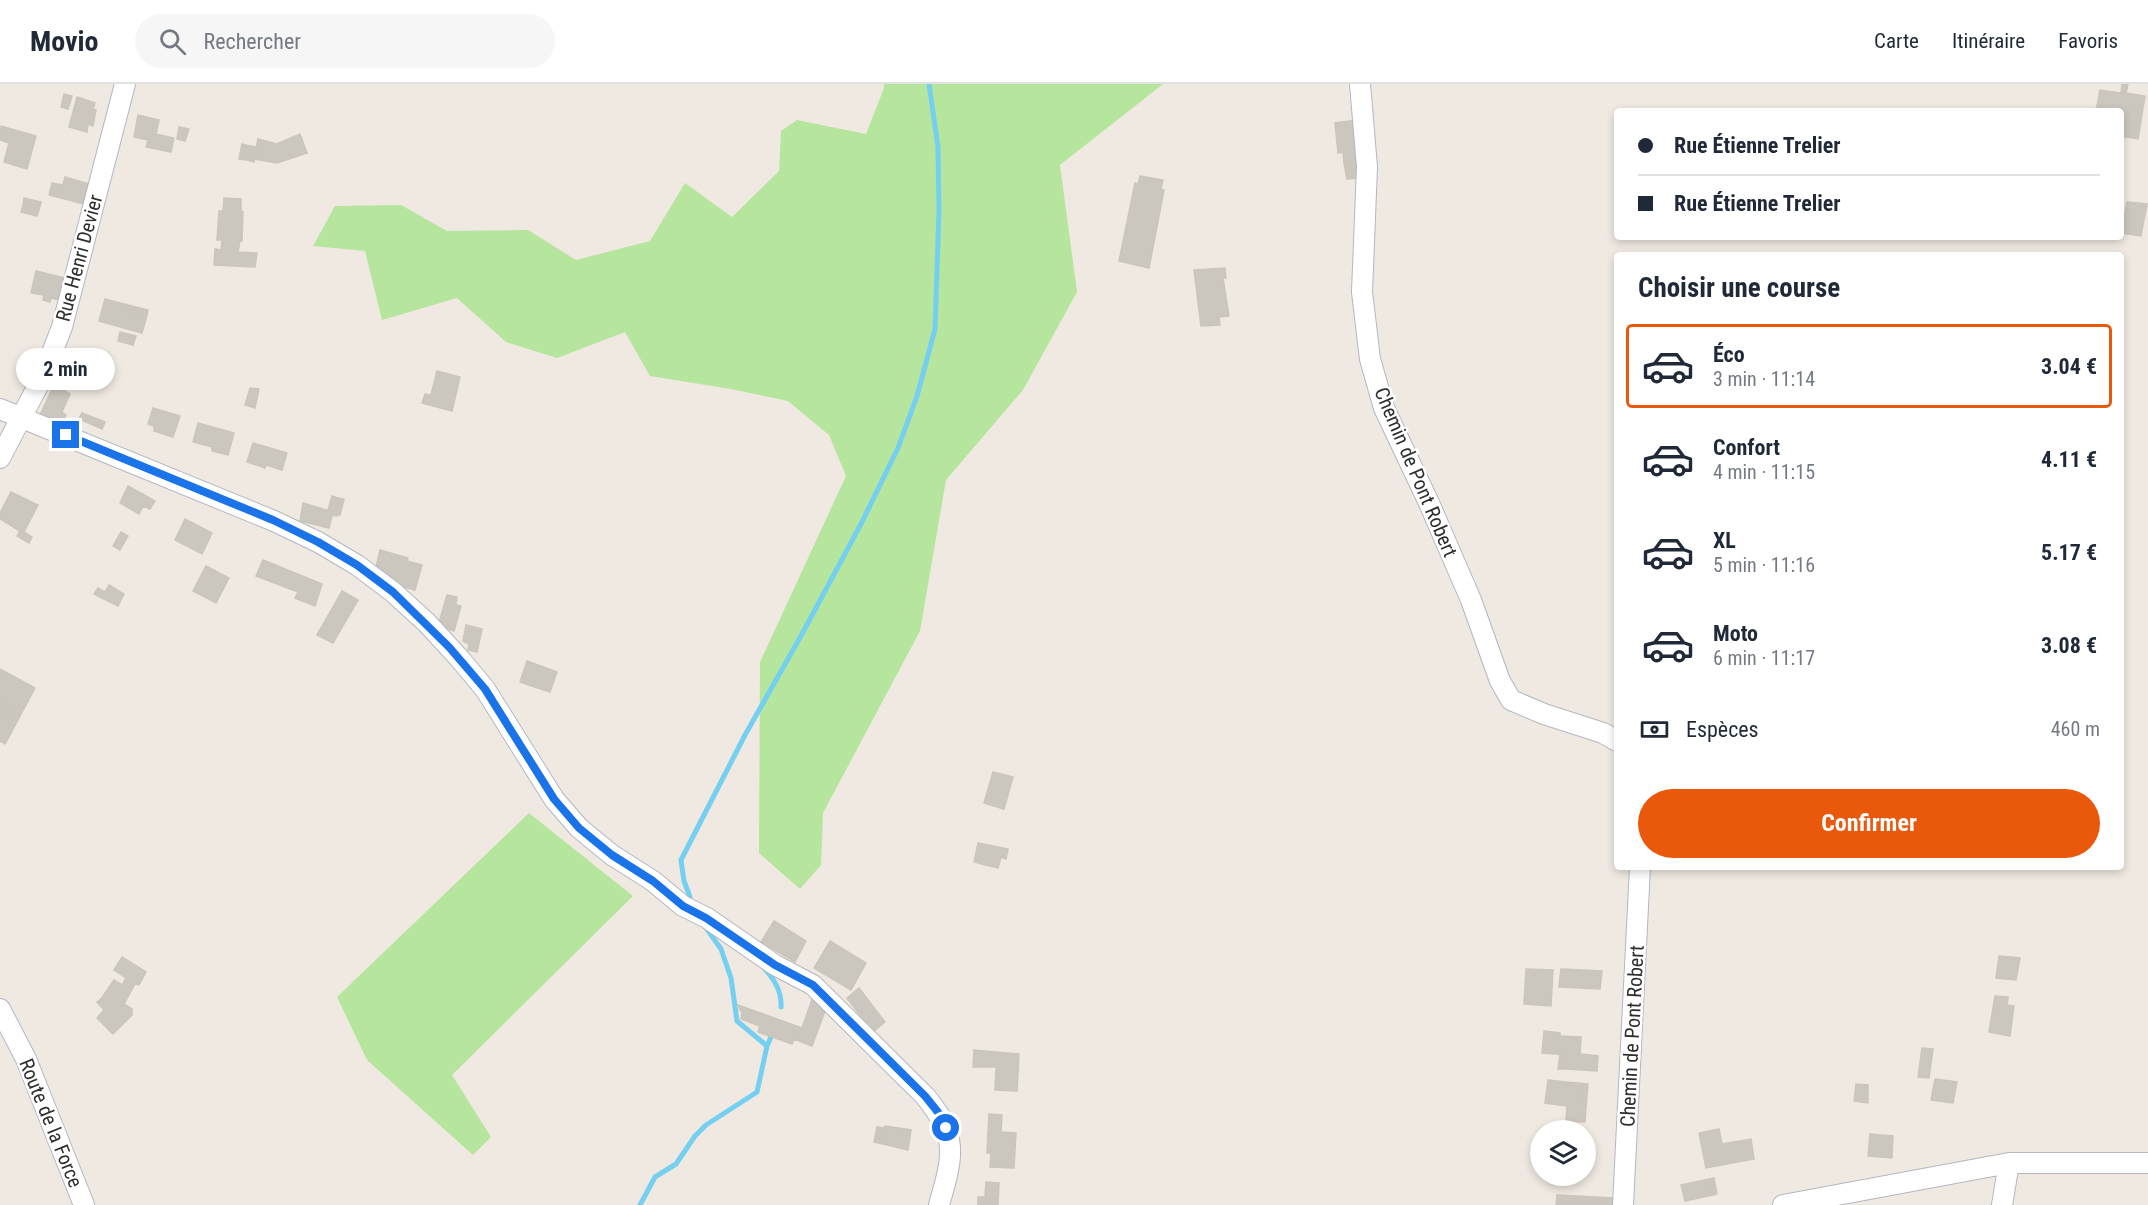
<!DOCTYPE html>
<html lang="fr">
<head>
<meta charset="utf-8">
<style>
	:root { --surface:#fff; --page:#f6f6f7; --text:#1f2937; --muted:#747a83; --line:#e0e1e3; --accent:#ea580c }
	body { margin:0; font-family:"Roboto Condensed",sans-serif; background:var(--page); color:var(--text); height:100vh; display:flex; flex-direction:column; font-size:22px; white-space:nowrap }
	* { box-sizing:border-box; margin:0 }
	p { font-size:20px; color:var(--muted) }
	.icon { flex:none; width:33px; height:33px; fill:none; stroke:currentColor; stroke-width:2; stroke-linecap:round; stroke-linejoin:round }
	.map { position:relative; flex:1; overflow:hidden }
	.drawer { position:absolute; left:1614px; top:168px; width:510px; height:618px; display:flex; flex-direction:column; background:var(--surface); border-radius:6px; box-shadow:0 3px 9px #0003 }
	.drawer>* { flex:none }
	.banner { position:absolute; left:1614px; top:24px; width:510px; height:132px; border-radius:6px; box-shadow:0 3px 9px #0003; display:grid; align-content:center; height:132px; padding:0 24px; background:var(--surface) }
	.fabs { position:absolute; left:1530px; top:1036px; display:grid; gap:12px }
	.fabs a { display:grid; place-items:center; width:66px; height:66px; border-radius:50%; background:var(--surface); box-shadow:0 3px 9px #0003; font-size:30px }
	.end { position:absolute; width:27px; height:27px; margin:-14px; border:8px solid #1a73e8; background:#fff; box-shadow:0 0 0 3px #fff }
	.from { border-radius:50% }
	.bubble { position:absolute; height:42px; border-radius:21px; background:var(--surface); box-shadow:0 3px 9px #0003; font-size:20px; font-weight:700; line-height:42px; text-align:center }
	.banner b { display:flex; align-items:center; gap:21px; height:57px; font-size:22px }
	.banner b+b { border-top:2px solid var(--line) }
	.banner i { width:15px; height:15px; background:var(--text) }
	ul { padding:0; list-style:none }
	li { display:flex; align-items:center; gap:18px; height:84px; margin:0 12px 9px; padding:0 12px; border:3px solid transparent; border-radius:6px }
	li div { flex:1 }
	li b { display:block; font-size:22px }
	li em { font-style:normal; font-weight:700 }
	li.on { border-color:var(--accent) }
	li>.icon { width:54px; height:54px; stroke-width:1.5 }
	h2 { padding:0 24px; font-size:27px; line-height:72px }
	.pay { display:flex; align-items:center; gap:15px; height:66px; padding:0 24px; font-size:22px }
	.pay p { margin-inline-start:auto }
	.button { display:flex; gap:12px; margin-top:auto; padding:12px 24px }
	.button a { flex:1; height:69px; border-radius:36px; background:var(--accent); color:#fff; font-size:24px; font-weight:700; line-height:69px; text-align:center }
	header { display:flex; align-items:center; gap:36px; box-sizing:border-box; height:84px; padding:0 30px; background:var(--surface); border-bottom:2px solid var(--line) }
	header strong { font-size:28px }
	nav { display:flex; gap:33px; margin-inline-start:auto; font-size:21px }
	.search { width:420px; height:54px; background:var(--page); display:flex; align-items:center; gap:15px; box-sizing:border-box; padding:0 21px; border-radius:33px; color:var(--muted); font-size:22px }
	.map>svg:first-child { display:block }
	.green { fill:#b6e59e }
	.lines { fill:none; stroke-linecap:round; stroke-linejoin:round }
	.stream { stroke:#75cff0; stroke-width:5 }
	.building { fill:#cbc7bf; stroke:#cbc5ba; stroke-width:1.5 }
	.minor-casing { stroke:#b4b7c1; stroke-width:22 }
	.minor { stroke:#fff; stroke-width:20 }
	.route { stroke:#1a73e8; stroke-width:8 }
	.labels { text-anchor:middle; stroke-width:5; stroke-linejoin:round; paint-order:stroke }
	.street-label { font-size:20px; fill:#2e2e2e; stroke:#fff }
</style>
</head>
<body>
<header>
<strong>Movio</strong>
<div class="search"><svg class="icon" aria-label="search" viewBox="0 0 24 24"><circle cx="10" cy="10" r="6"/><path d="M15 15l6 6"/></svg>Rechercher</div>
<nav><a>Carte</a><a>Itinéraire</a><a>Favoris</a></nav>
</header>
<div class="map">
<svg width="2148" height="1121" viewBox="0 0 2148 1121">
	<rect width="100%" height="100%" fill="#efe9e1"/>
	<!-- green -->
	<path class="green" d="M884,0H1163L1060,81L1077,208L1023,306L946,396L920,547L823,729L821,781L800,805L759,769L760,578L846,392L829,351L788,317L731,305L650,292L625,248L557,274L506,258L457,214L382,236L365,167L313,162L335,122L401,121L447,147L528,146L576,176L650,157L685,99L732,133L779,87L781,47L797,36L866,50L884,4Z
		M529,729L633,812L452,991L491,1053L473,1071L367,976L337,913Z"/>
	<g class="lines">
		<!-- stream -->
		<path class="stream" d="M690,813L684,797L681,776L745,651L802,550L862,438L898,364L917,312L935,245L939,127L938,63L929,0
			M763,883C774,895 782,907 781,923
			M767,962L771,953
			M640,1121L655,1093L676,1080L695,1052L706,1041L757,1008L767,962L737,937L731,894L721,865L704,841"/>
	</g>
	<!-- building -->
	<path class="building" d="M2122,0H2128L2126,9L2145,12L2138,55L2121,52V27H2096L2100,6L2121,9Z
		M64,10L72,12L68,25L61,23Z
		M77,13L95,19L93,25L96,26L93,42L88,40L87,48L69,43Z
		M138,31L159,36L156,50L174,54L171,68L146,63L148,56L134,53Z
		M1357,36L1362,78L1344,79L1343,68L1338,69L1335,39Z
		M1,42L36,52L27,85L4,78L9,59L0,56Z
		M179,43L189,45L185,57L177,55Z
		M300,50L307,69L277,79L254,75L258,55L277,60Z
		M242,60L250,62L247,76L239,75Z
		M250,62L257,63L254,78L247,76Z
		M1362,78V94L1347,95L1344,79Z
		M1140,92L1163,96L1161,105L1164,106L1149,184L1119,177L1135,99L1138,100Z
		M65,93L89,100L84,120L49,111L52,99L63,101Z
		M24,114L41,118L39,126L23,121Z
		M224,114L241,115V127L243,128L242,157H240L238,168L257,169L255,183L214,181L215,165L221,166L222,156H217L219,127H223Z
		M2127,118L2147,120L2141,152L2121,149V128L2125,129Z
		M23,121L39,126L37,132L21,128Z
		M1225,184L1226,194H1223L1229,232L1219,233L1220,241L1201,242L1194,186Z
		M36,187L65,194L60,216L51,214L50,218L43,216L44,211L31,209Z
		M105,215L124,220L123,224L132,226L135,232L146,235L142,249L99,237Z
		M124,220L148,226L146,235L135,232L132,226L123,224Z
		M120,248L136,252L133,261L118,257Z
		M437,287L460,293L452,327L422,319L425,310L431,311Z
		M56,297L67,302L65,307L70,310L62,328L66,331L61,342L39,333Z
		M250,304L259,305L255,324L245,321Z
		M153,324L180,332L173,353L154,347V342L148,340Z
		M82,329L105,338L102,345L79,335Z
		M198,339L234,349L228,371L212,367V363L193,358Z
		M253,359L287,369L282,386L266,381L265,384L247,378Z
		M128,402L155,417L150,425L143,422L139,430L120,419Z
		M11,408L38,421L24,448L32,453L29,459L17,452L20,447L0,435V429Z
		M332,412L338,414L334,431L333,428L328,426Z
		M338,414L344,415L340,431L337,430V432L334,431Z
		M303,419L333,428L329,444L300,437Z
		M185,435L212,449L202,470L175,456Z
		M121,448L128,452L120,466L113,462Z
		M380,466L408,474L407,477L422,481L415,506L393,500L390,498L391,492L375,487Z
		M263,476L322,500L315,522L295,514L298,508L256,492Z
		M206,482L229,494L216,519L193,507Z
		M109,501L124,510L118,522L94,510L98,504L105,508Z
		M342,507L358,516L333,559L317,551Z
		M447,511L457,513L456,521L461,522L454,547L438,542Z
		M466,541L482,545L477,568L468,566L469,560L463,557Z
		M527,577L557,588L550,608L520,598Z
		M0,585L35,604L20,632L0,620Z
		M0,620L20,632L18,636L0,625Z
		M0,625L18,636L5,660L0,657Z
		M993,688L1013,693L1004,725L984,719Z
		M978,759L1008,765L1006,775L1001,773L998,784L974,778Z
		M774,837L806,857L795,878L761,858Z
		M830,857L866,879L851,906L814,884Z
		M1999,872L2020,874L2016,896L1996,894Z
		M122,873L146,888L139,901L135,900L124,920L132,925V931L113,950L97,934L104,926L97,918L101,915L114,896L122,901L126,894L114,886Z
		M1526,885L1553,886L1551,922L1524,920Z
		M1561,885L1602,887L1600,905L1559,903Z
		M859,904L885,938L873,948L847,914Z
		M814,910L828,919L812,962L794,955L792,960L758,948L760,942L741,935L742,928L740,926L738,921L802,944Z
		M1995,912L2008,913L2007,921L2014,922L2010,952L1989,948Z
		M1544,947L1560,949V952L1581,953L1580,970L1598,972L1597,987L1567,985L1568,971L1542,969Z
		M1922,964L1933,965L1929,994L1918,993Z
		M974,966L1019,970L1017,1007L995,1006L996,983H973Z
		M1560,970L1568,971L1567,985H1558Z
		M1935,995L1957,998L1953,1019L1931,1016Z
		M1548,996L1566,998L1565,1001L1578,1003L1583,1011V1023H1586L1585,1038L1566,1037L1567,1022L1545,1019Z
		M1566,998L1588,1000L1586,1023H1583V1011L1578,1003L1565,1001Z
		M1856,1000L1868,1001V1019L1854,1017Z
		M989,1030L1002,1031L1001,1048L1016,1049L1014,1084L990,1083L991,1069H987Z
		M885,1042L911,1046L908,1066L883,1060Z
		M877,1043L885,1044L883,1060L874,1058Z
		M1719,1045L1722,1060L1751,1055L1754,1075L1706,1084L1699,1049Z
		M1870,1050L1893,1052L1892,1074L1868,1072Z
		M1714,1094L1717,1110L1708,1112L1705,1096Z
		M1705,1096L1708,1112L1685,1117L1681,1101Z
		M986,1098L999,1099L998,1121H978V1113H985Z
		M1557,1111L1613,1114L1612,1121H1556Z"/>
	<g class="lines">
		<defs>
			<path id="minor" d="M1360,0L1367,83L1362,208L1370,275L1384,324L1429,419L1471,516L1500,597L1511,616L1544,630L1603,649L1617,657
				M0,325L274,437L318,458L357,481L393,508L427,539L460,575L485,605L554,715L579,744L612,771L653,797L683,822L707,834L775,881L813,901L925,1012C959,1053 953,1072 939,1121
				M0,374L43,292L62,243L125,0
				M0,925L26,975L84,1121
				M1623,1121L1640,783
				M1783,1121L2009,1079H2148
				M2002,1121L2009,1079"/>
		</defs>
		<!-- minor casing -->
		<use href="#minor" class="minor-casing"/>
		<!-- minor -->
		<use href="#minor" class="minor"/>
	</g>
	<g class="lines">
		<!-- route -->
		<path class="route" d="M66,351L273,436L318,458L357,481L393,508L449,563L485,605L554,715L579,744L612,771L653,797L683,822L706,834L775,881L813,901L925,1012L941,1032L946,1044"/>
	</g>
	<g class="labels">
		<!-- street labels -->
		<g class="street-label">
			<text transform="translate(79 174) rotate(-75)" y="7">Rue Henri Devier</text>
			<text transform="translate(1416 388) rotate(67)" y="7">Chemin de Pont Robert</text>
			<text transform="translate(1632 952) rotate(-87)" y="7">Chemin de Pont Robert</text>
			<text transform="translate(51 1039) rotate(68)" y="7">Route de la Force</text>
		</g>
	</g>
</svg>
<div class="fabs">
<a><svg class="icon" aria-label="layers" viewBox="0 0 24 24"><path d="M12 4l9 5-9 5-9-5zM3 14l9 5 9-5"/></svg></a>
</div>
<i class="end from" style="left:946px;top:1044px"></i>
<i class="end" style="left:66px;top:351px"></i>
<div class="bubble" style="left:16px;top:264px;width:99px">2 min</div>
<div class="banner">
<b><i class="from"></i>Rue Étienne Trelier</b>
<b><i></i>Rue Étienne Trelier</b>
</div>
<section class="drawer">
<h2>Choisir une course</h2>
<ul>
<li class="on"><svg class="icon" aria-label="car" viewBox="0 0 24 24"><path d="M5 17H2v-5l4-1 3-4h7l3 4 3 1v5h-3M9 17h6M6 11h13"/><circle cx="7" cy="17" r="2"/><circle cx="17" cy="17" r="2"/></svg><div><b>Éco</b><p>3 min · 11:14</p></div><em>3.04 €</em></li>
<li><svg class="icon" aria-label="car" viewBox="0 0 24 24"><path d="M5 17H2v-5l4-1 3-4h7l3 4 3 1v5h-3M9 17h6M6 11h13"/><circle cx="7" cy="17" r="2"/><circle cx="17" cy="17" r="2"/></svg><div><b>Confort</b><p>4 min · 11:15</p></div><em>4.11 €</em></li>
<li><svg class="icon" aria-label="car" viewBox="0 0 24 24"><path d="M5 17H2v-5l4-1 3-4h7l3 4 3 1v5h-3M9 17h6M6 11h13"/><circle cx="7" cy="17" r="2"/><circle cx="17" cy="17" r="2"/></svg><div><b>XL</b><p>5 min · 11:16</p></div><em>5.17 €</em></li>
<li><svg class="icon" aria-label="car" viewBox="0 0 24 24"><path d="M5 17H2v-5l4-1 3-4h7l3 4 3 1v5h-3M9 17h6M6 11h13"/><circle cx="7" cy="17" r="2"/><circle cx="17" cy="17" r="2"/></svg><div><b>Moto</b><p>6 min · 11:17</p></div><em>3.08 €</em></li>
</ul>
<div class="pay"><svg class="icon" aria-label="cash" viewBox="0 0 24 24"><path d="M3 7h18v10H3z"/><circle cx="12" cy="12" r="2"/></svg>Espèces<p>460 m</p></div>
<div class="button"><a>Confirmer</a></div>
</section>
</div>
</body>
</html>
